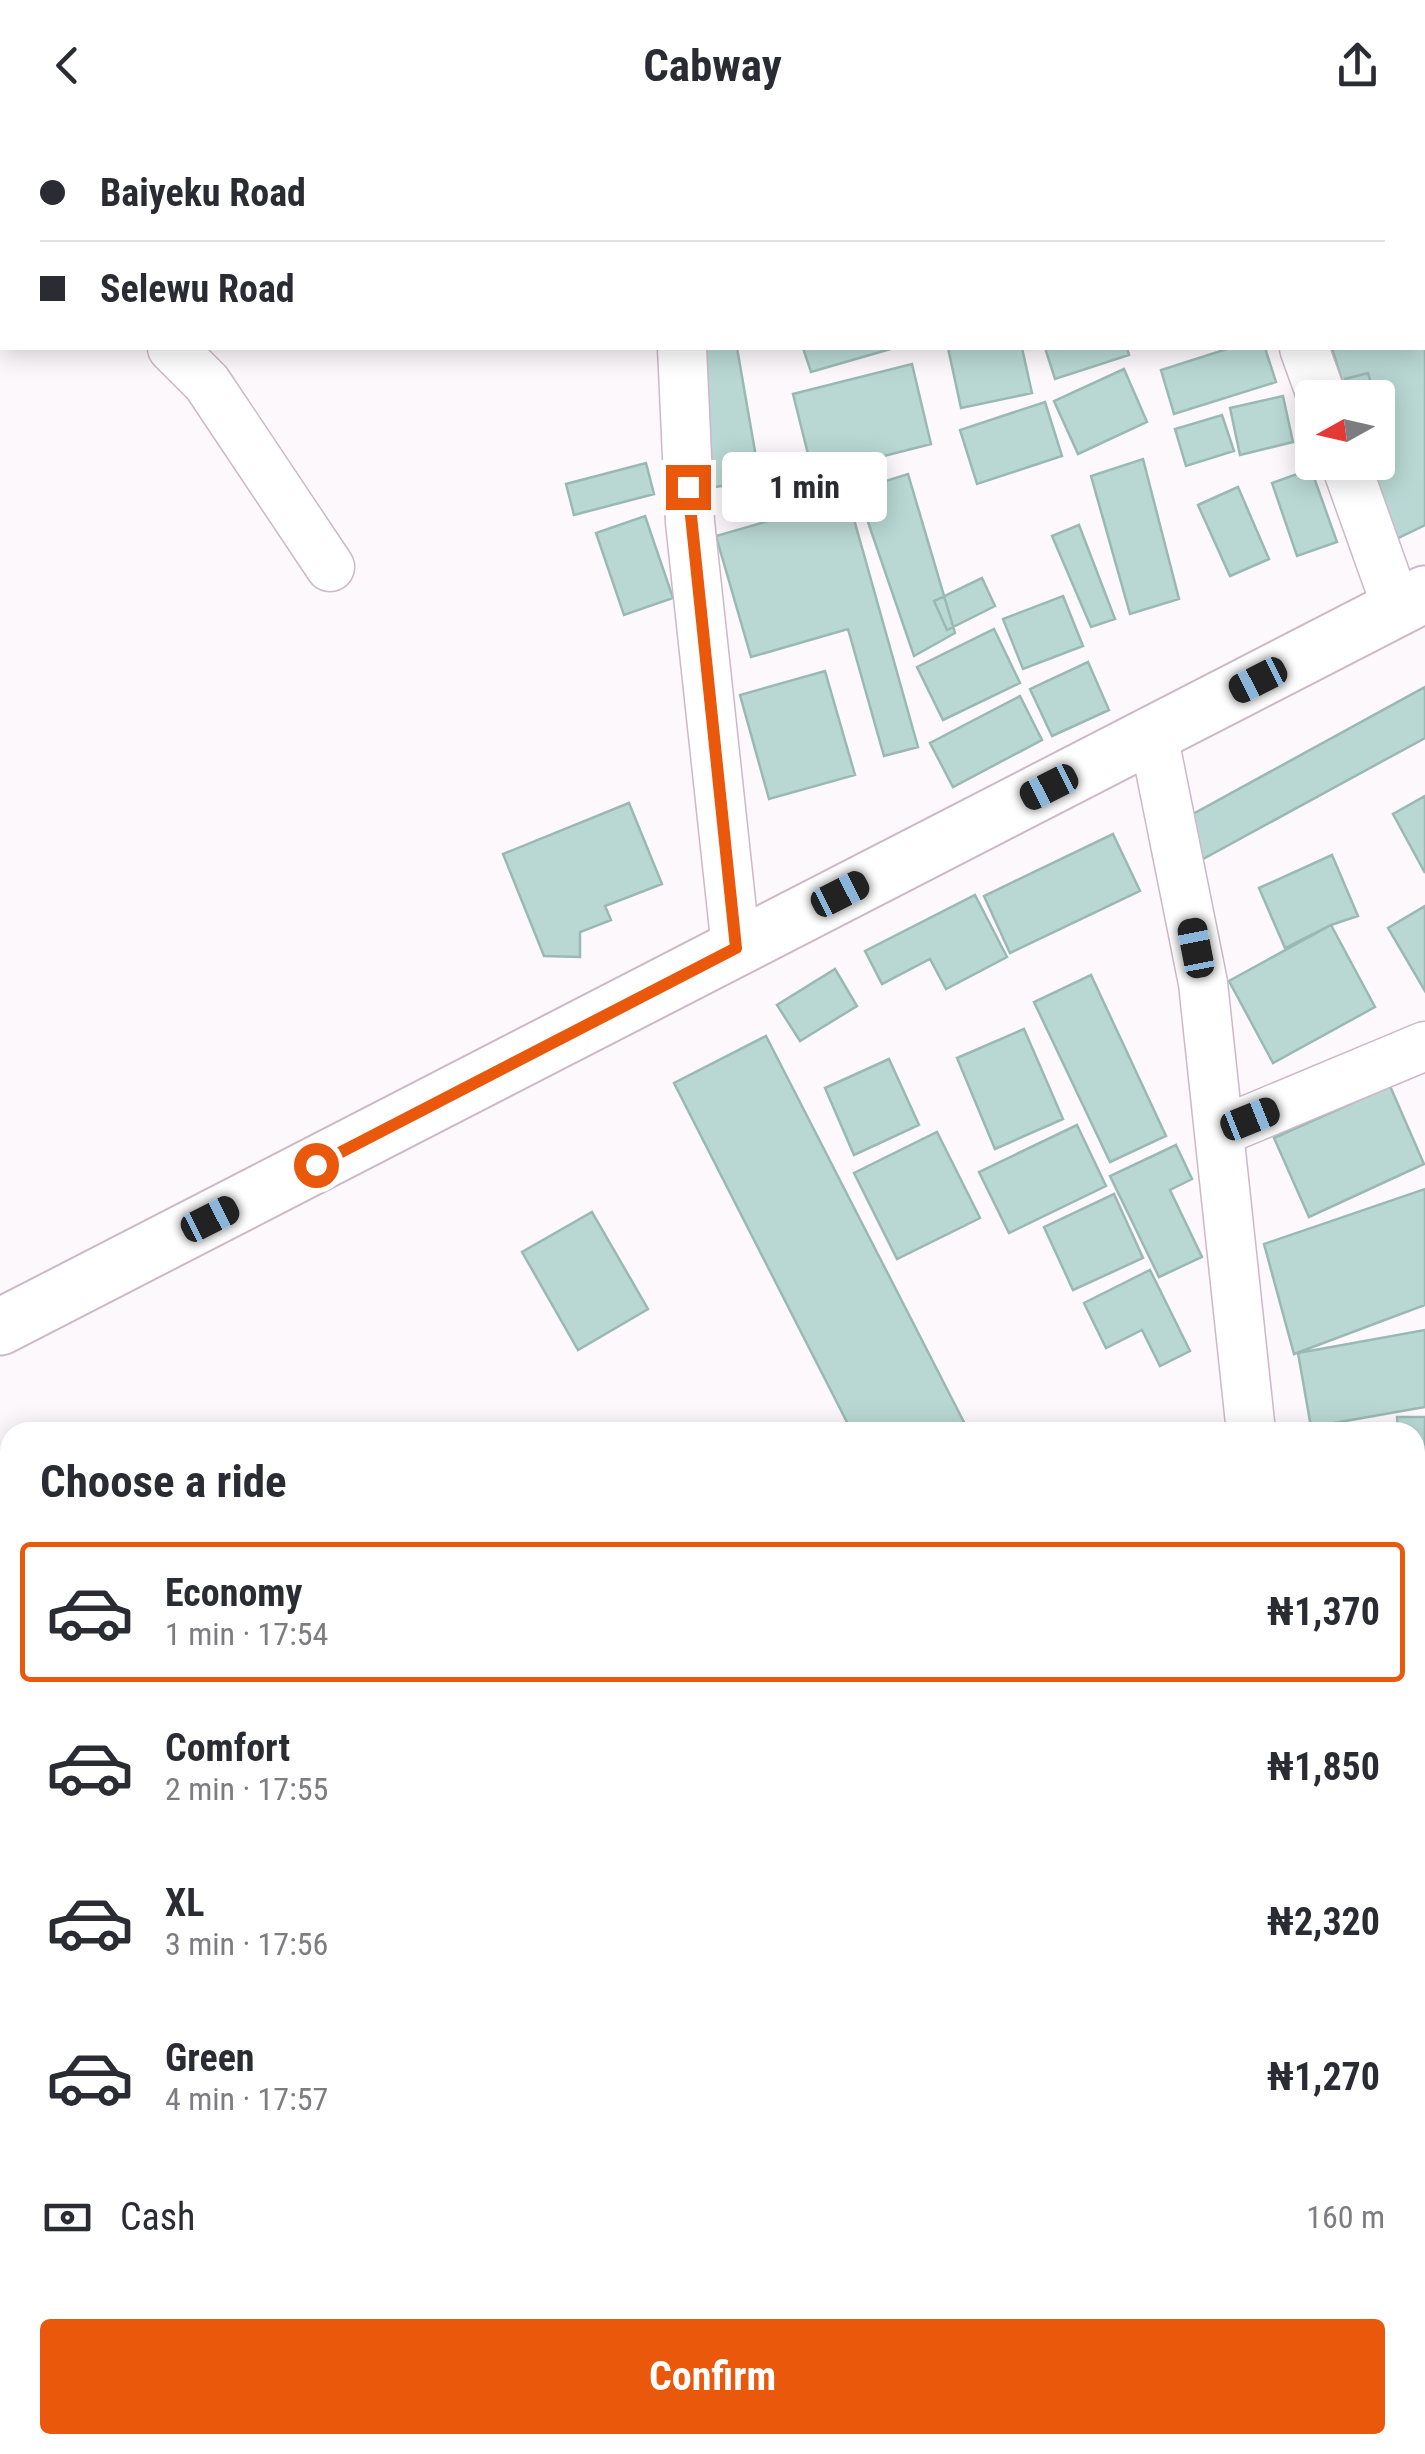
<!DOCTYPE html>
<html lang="en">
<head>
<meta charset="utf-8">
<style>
	:root { --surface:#fff; --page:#f7f7f7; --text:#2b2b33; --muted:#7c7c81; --line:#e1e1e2; --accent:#ea580c }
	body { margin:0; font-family:"Roboto Condensed",sans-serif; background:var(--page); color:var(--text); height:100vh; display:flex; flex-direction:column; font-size:38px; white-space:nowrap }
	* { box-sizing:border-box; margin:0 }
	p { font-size:32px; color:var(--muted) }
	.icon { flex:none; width:55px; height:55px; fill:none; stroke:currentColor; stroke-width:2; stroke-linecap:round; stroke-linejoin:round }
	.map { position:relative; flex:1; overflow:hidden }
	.sheet { position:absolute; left:0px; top:1292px; width:1425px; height:1032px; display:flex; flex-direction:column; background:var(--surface); border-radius:30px 30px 0 0; box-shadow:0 5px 25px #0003 }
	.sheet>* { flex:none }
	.banner { position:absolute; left:0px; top:0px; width:1425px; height:220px; box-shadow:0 5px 25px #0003; display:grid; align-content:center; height:220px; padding:0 40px; background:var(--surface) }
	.needle { width:65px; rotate:262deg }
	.controls { position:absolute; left:1295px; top:250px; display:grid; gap:20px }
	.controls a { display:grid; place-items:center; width:100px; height:100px; border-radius:10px; background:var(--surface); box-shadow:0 5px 25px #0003; font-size:50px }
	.end { position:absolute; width:45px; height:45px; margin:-22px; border:12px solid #ea580c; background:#fff; box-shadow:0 0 0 5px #fff }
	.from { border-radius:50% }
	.bubble { position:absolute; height:70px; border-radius:10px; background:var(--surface); box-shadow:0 5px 25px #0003; font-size:32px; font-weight:700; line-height:70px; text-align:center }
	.car { position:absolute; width:30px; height:60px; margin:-30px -15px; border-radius:12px; box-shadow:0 0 8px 2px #0007; background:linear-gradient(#222 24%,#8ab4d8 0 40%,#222 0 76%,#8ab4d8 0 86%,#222 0) }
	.banner b { display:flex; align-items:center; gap:35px; height:95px; font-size:38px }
	.banner b+b { border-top:2px solid var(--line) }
	.banner i { width:25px; height:25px; background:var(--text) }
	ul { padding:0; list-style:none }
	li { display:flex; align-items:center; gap:30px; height:140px; margin:0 20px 15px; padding:0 20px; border:5px solid transparent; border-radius:10px }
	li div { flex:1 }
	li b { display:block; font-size:38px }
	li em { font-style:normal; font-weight:700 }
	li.current { border-color:var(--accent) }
	li>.icon { width:90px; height:90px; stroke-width:1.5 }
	h2 { padding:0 40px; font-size:45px; line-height:120px }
	.pay { display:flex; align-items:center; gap:25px; height:110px; padding:0 40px; font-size:38px }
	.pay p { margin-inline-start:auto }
	.cta { display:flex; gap:20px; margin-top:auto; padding:20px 40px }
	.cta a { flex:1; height:115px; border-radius:10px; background:var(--accent); color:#fff; font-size:40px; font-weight:700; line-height:115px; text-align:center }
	header { display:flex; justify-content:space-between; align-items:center; height:130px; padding:0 40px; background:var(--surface); font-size:45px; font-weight:700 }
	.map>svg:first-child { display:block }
	.building { fill:#b9d8d3; stroke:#9bb9b4; stroke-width:2.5 }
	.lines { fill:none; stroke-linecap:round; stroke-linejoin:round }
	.minor-casing { stroke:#ceb8c7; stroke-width:51 }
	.tertiary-casing { stroke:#ceb8c7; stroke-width:59 }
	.secondary-casing { stroke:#ceb8c7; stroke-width:59 }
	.minor { stroke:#fff; stroke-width:48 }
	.tertiary { stroke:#fff; stroke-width:55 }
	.secondary { stroke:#fff; stroke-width:55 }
	.route { stroke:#ea580c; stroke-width:12 }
</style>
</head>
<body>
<header><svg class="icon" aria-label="back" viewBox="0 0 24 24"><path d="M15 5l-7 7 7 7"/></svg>Cabway<svg class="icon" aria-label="share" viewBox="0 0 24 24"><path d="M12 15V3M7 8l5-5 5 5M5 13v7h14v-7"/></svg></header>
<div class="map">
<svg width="1425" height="2324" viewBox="0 0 1425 2324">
	<rect width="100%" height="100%" fill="#fcf8fb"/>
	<!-- building -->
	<path class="building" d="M728,0H820V2Z
		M1134,0H1191V2H1126Z
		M1283,0H1357L1278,2Z
		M1387,0H1425V60L1422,61V2H1382Z
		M1425,88V395L1390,412L1367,332H1378V268H1347L1332,218H1422Z
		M691,218H737L760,350L715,357Z
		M803,218H894L811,242Z
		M948,218H1022L1032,263L961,278Z
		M1045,218H1127L1129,225L1055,249Z
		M1230,218H1265L1276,252L1174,284L1161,240Z
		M912,234L931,314L813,344L793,264Z
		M1124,239L1147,292L1078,324L1054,271Z
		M1368,243L1375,268H1350L1345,249Z
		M1283,266L1293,312L1240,325L1230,278Z
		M1045,272L1062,326L977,354L960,300Z
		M1378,276L1388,311L1378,314Z
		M1222,285L1234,321L1186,336L1175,299Z
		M1143,329L1179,469L1130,484L1091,346Z
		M646,333L654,364L574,385L566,354Z
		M1311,339L1337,412L1297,426L1272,353Z
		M908,344L955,503L914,526L857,360Z
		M1238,357L1269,429L1230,446L1198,375Z
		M848,368L918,617L884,626L848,499L751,527L716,406Z
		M645,386L673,468L624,485L596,403Z
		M1079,395L1115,489L1091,497L1052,406Z
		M982,448L995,476L947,500L934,471Z
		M1063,466L1083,516L1023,539L1003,489Z
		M994,499L1020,553L943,590L917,537Z
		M1088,532L1109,580L1052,606L1030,559Z
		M825,541L855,645L769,669L740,565Z
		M1425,557V608L1203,729L1182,690Z
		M1020,566L1042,610L953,657L930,613Z
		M1425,666V743L1393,684Z
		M629,673L662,754L605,776L611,790L580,802V827L544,826L503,724Z
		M1113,704L1140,761L1010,823L984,766Z
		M1332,725L1358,786L1331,795L1285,818L1259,758Z
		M975,765L1007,827L946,859L930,829L882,854L865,821Z
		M1425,776V861L1388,798Z
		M1331,795L1375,877L1273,933L1229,851Z
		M835,839L857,876L800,911L777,875Z
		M1091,845L1166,1006L1110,1032L1034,872Z
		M1024,899L1063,989L995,1019L957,928Z
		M766,906L968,1300L963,1302H852L674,953Z
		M889,929L919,995L854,1025L825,958Z
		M1390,956L1424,1034L1309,1087L1274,1008Z
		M1077,995L1106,1056L1009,1103L979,1042Z
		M937,1002L980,1088L897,1129L854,1043Z
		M1176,1015L1192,1049L1170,1060L1202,1127L1159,1147L1110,1046Z
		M1425,1059V1175L1294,1224L1264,1114Z
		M1114,1064L1143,1128L1073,1160L1044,1097Z
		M592,1082L648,1179L578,1220L522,1122Z
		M1150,1140L1190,1221L1160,1236L1142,1200L1106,1218L1084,1173Z
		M1425,1200V1277L1311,1297L1298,1223Z
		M1397,1287H1425V1378H1415V1302H1398Z
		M10,1526V1584L0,1589V1531Z
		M1425,2150V2191L1415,2192V2152Z
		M480,2315H573L576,2324H483Z
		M605,2315H691L694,2324H608Z
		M723,2315H806L782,2324H726Z
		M840,2315L841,2324H820L819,2319Z
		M905,2315H968L922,2324H907Z"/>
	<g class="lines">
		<defs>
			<path id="minor" d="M1245,0L1246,2
				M689,2V0
				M1027,2L1032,0
				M0,23L2,26
				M172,218L207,253L330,437
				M682,218L690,392L736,818
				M1304,218L1322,268
				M1345,332L1397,478
				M1153,604L1203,853L1251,1302
				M1219,1002L1425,916
				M0,1353L10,1375
				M1415,1604L1425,1601
				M0,2139L10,2137
				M412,2315L415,2324"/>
			<path id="tertiary" d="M1415,2247L1425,2246
				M1099,2324L1134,2315"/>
			<path id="secondary" d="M0,1197L1425,464"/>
		</defs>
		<!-- minor casing -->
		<use href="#minor" class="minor-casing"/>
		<!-- tertiary casing -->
		<use href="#tertiary" class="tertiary-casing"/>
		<!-- secondary casing -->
		<use href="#secondary" class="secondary-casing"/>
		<!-- minor -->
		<use href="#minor" class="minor"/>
		<!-- tertiary -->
		<use href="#tertiary" class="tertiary"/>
		<!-- secondary -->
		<use href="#secondary" class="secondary"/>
	</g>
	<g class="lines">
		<!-- route -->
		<path class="route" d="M316,1035L736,818L688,357"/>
	</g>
</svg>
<div class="controls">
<a><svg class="needle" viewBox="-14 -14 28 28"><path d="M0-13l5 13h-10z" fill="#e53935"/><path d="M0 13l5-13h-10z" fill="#7c7c81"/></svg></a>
</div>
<i class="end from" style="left:316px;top:1035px"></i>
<i class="end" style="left:688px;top:357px"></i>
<div class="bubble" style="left:722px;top:322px;width:165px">1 min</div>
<i class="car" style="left:1258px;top:550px;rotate:243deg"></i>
<i class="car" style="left:1049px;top:657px;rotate:243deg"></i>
<i class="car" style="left:840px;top:764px;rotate:63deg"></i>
<i class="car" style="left:1196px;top:818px;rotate:349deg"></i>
<i class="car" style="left:1250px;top:989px;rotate:68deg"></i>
<i class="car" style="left:210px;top:1089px;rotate:63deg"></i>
<div class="banner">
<b><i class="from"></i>Baiyeku Road</b>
<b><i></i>Selewu Road</b>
</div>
<section class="sheet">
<h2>Choose a ride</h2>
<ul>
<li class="current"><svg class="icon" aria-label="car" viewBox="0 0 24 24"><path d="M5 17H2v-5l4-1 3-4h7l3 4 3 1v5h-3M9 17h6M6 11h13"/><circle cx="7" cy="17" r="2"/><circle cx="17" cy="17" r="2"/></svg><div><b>Economy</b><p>1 min · 17:54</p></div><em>₦1,370</em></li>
<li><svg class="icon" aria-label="car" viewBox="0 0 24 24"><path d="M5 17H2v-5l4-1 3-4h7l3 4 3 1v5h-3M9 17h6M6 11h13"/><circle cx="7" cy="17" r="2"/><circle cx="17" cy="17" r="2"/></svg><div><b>Comfort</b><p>2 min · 17:55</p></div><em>₦1,850</em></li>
<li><svg class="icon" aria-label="car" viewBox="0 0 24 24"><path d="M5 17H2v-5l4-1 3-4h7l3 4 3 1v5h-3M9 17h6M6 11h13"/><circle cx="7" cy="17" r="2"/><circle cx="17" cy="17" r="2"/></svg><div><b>XL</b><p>3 min · 17:56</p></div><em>₦2,320</em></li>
<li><svg class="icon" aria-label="car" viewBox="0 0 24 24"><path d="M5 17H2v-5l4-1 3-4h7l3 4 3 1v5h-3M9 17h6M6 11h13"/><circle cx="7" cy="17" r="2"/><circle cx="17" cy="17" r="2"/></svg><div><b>Green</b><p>4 min · 17:57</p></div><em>₦1,270</em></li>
</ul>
<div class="pay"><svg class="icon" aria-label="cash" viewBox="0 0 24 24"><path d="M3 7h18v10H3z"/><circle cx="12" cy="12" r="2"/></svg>Cash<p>160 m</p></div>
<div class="cta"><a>Confirm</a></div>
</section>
</div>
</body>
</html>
